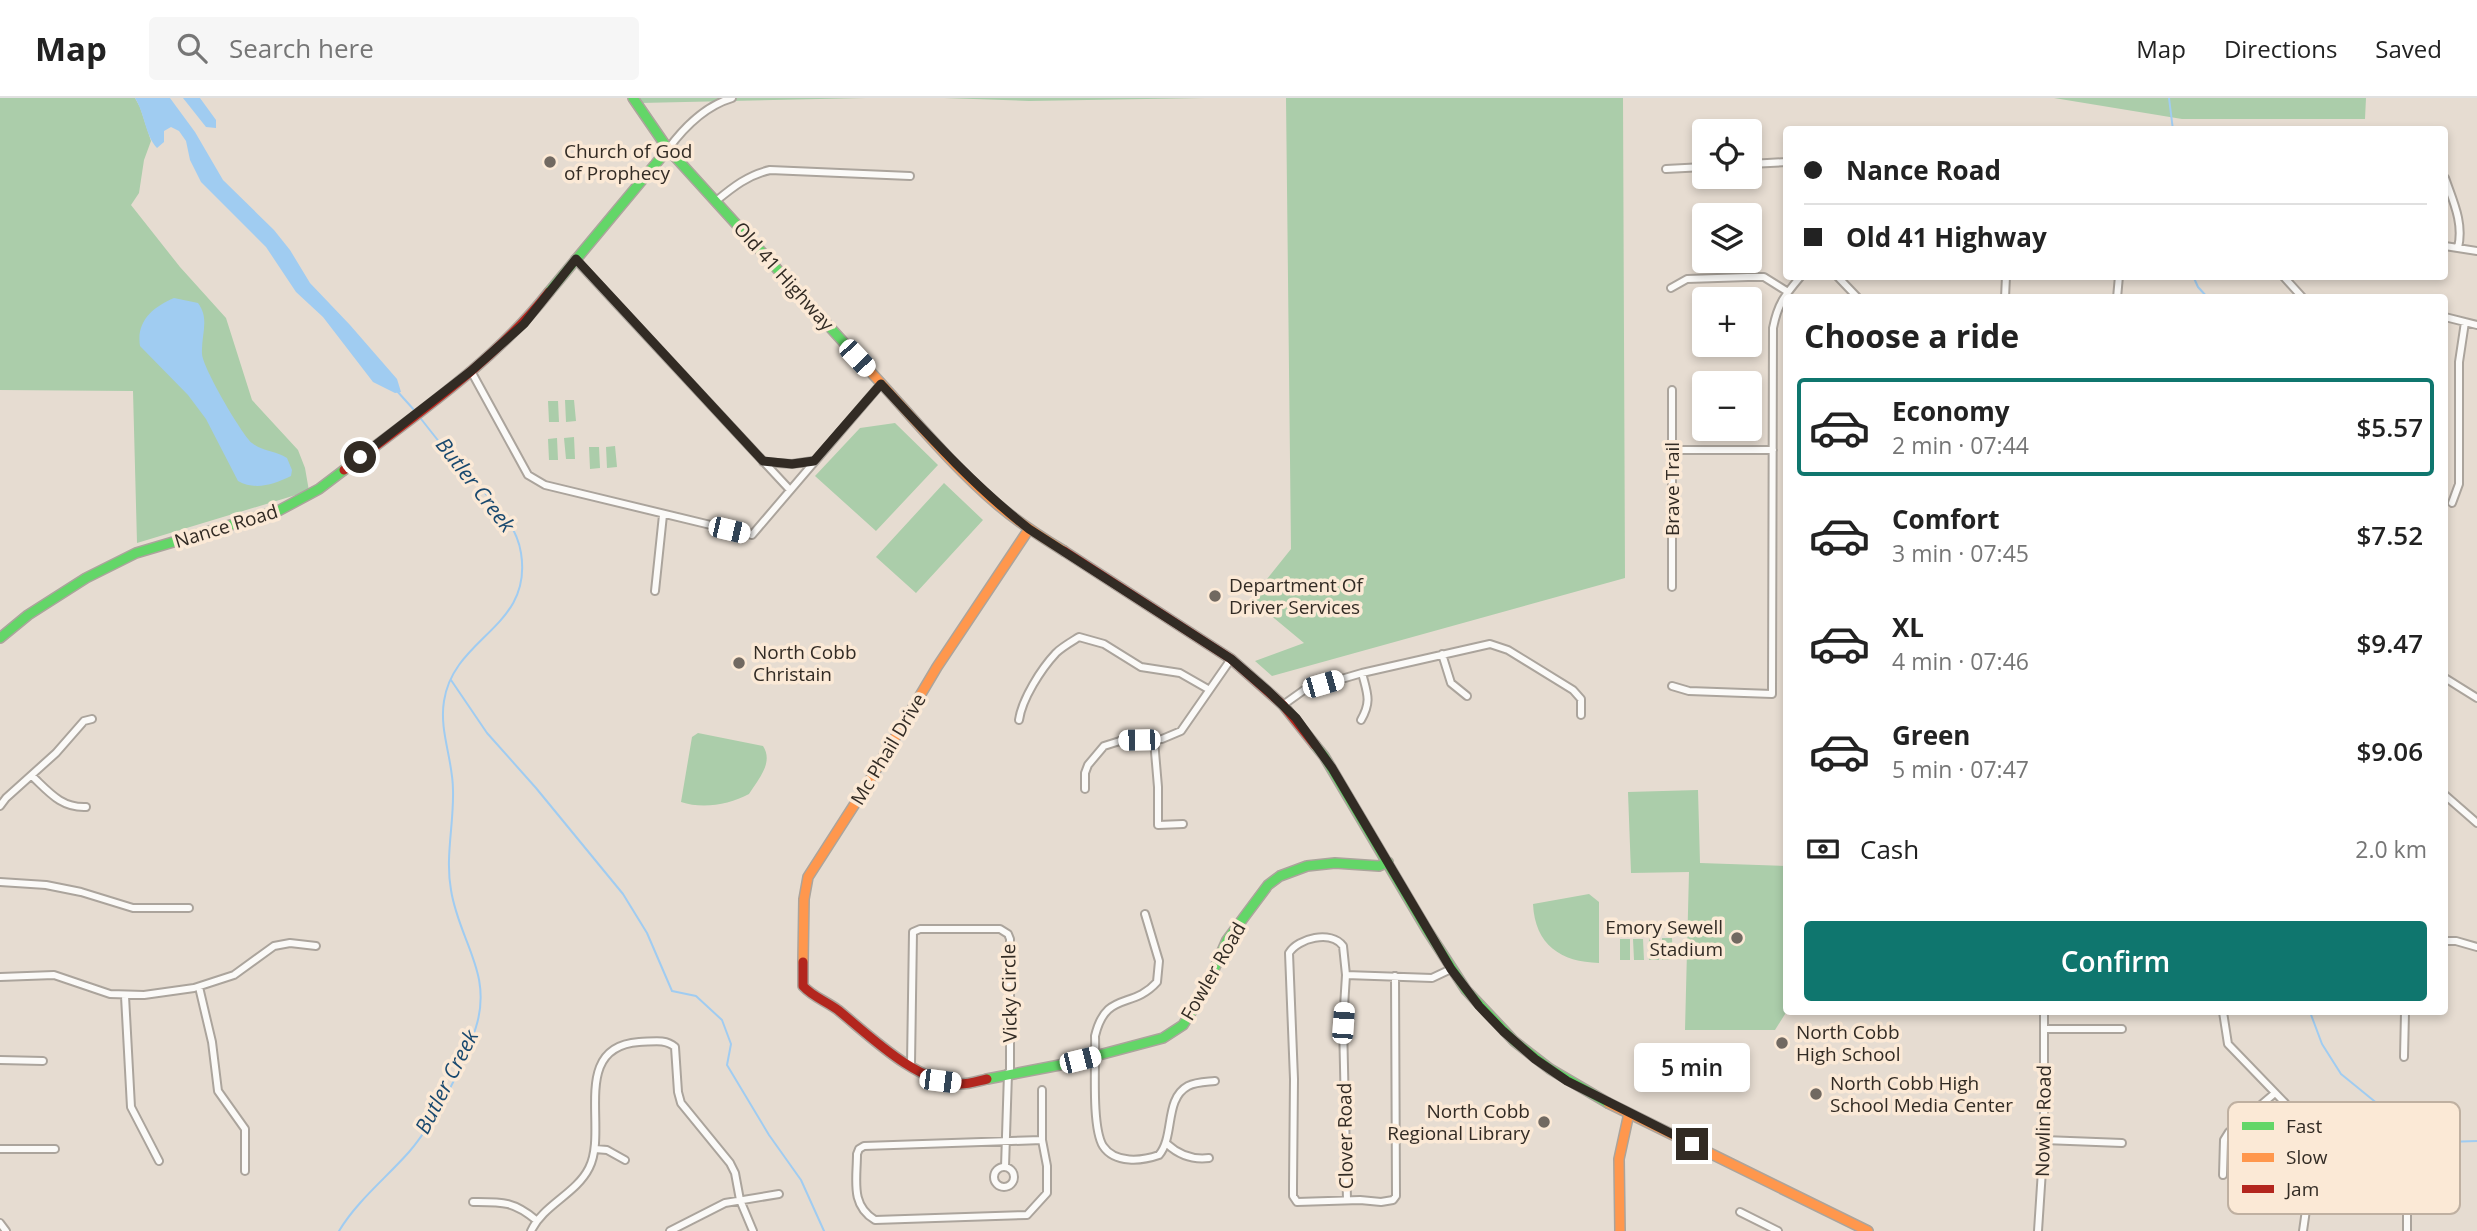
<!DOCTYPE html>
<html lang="en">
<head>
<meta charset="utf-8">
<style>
	:root { --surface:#fff; --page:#f6f6f6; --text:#222; --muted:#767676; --line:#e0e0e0; --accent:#0f766e }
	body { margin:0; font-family:"Open Sans",sans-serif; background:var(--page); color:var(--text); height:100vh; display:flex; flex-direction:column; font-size:26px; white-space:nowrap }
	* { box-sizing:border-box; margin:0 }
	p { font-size:23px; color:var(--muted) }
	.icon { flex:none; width:38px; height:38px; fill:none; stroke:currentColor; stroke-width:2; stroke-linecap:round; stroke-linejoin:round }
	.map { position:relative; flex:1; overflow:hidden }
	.sheet { position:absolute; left:1783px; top:196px; width:665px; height:721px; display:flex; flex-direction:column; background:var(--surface); border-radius:7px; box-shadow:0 4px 10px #0003 }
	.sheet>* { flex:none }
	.hud { position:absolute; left:1783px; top:28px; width:665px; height:154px; border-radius:7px; box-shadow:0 4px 10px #0003; display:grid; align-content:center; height:154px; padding:0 21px; background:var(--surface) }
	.fabs { position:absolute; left:1692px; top:21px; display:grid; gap:14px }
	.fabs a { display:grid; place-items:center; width:70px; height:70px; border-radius:7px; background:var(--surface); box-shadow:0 4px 10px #0003; font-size:35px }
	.end { position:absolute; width:32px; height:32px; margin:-16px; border:9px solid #322b24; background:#fff; box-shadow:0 0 0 4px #fff }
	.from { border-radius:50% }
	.bubble { position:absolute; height:49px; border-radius:7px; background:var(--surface); box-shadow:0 4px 10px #0003; font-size:23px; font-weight:600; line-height:49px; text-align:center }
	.car { position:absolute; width:21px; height:42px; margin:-21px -10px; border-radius:9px; box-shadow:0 0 5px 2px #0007; background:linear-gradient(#fff 24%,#345 0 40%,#fff 0 76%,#345 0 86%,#fff 0) }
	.hud b { display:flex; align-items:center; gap:24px; height:66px; font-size:26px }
	.hud b+b { border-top:2px solid var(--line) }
	.hud i { width:18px; height:18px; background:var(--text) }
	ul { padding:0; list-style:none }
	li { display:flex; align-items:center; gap:21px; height:98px; margin:0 14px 10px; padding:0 7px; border:4px solid transparent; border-radius:7px }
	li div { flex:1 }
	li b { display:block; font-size:26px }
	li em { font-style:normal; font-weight:600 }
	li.selected { border-color:var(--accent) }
	li>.icon { width:63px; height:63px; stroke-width:1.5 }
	h2 { padding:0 21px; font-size:32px; line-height:84px }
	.pay { display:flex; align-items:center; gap:18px; height:77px; padding:0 21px; font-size:26px }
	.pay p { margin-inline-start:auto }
	.action { display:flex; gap:14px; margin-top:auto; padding:14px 21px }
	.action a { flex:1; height:80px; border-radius:7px; background:var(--accent); color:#fff; font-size:28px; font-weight:600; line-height:80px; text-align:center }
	header { display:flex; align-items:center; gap:42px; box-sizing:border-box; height:98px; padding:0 35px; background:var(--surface); border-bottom:2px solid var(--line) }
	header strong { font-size:33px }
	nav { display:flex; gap:38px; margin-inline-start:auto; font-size:24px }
	.search { width:490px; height:63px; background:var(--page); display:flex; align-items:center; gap:18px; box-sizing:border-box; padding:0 24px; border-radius:7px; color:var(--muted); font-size:26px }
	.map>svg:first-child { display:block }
	.green { fill:#abcdaa }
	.water { fill:#a0ccf1 }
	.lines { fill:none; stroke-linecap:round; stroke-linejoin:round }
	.stream { stroke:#a0ccf1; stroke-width:2 }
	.street-casing { stroke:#aba49c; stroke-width:10 }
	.fast-casing { stroke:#aba49c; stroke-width:12 }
	.slow-casing { stroke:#aba49c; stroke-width:12 }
	.jam-casing { stroke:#aba49c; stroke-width:12 }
	.street { stroke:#fbfaf8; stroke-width:6 }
	.fast { stroke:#63d668; stroke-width:9 }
	.slow { stroke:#ff974d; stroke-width:9 }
	.jam { stroke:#b3261e; stroke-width:9 }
	.route { stroke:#322b24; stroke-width:9 }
	.poi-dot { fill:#716961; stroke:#fbe9d6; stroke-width:2.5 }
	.labels { text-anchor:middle; stroke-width:7; stroke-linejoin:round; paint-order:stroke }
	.poi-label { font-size:19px; fill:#322b24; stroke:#fbe9d6; text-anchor:start }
	.street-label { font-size:19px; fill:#322b24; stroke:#fbe9d6 }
	.water-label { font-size:21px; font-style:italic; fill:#19496f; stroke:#fbe9d6 }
	.key { fill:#fbe9d6; stroke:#bfb0a1; stroke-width:2 }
	.key-label { font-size:19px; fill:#322b24 }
</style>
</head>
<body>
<header>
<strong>Map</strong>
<div class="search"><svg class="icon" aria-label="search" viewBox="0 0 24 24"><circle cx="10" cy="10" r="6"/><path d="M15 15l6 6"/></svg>Search here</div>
<nav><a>Map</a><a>Directions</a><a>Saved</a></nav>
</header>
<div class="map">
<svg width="2477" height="1133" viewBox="0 0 2477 1133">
	<rect width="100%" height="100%" fill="#e6dcd1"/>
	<!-- green -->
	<path class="green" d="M0,0H135L140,9L151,43L144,62L139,95L131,107L180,169L226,220L252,302L298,352L305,370L309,393L137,445L133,293L0,292Z
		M637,0H866L640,5Z
		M944,0H1205L1029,3Z
		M1286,0H1623L1625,480L1272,578L1255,563L1304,545L1251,501L1291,451Z
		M2054,0H2366L2365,21H2182Z
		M565,302H574L576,323L566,324Z
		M548,303H558L559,324H549Z
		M895,325L938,367L876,433L815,378L860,330Z
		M574,339L575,361H566L564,340Z
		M557,340L558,362H549L548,341Z
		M615,348L617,369L607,370L606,349Z
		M589,349H599L600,370L590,371Z
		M944,385L983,422L916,495L876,459Z
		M698,635L763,648C774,665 758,681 749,696C729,707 702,711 681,704L692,639Z
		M1698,692L1700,765L1787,768V913L1775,932H1685L1689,774L1631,775L1628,694Z
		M1589,796L1599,804V865C1561,864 1535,847 1533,806Z
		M1649,840H1659V862H1649Z
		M1662,840H1672L1673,861L1662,862Z
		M1620,841H1630V862H1620Z
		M1633,841H1643L1644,862H1634Z"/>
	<!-- water -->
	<path class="water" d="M135,0H170L195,34L223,82L274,132L290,152L310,185L350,227L397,281L401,294L395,295L373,284L323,219L296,194L266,149L201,84L190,62L186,43L179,33L171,29L164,33V44L157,50C145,37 145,16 135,0Z
		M183,0H200L216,22V30L206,29Z
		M174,200L198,205C210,221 201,237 202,256C203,270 241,335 252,345C262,353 276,353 287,360L292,372L291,378C274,386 256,393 238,383L206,321L188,297L140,248C136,223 153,209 174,200Z"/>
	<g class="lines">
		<!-- stream -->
		<path class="stream" d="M2169,0L2173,32
			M2193,178L2198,189L2208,200
			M397,293L415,313
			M451,582L487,635L536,690L623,796L647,835L672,893L696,898L722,922L731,946L727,967L769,1037L801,1082L824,1133
			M2310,914L2322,946L2341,976L2384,1011L2447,1044L2477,1043
			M339,1133C357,1103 386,1080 409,1054C434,1025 465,966 476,929C493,875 459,843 451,792C445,759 454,726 453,692C453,662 439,633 444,603C454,538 533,530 521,455C516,421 484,395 461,370C446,353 432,335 418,317"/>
		<defs>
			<path id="street" d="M668,51C685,28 705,8 732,0
				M1750,66L1787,64
				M1666,71L1704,69
				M2445,80C2453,103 2464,125 2458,150
				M716,103C733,89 748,77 770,72L910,78
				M2445,148L2477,153
				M575,161L790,392
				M1837,178L1858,200
				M2283,178L2303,200
				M1671,190L1687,181L1748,179H1764L1788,194
				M2005,200L2006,178
				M2117,200L2119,178
				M2445,219L2477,227
				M471,273L528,377L545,387L752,437L881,286
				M1672,292V489
				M1673,352H1773
				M763,364L792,366L813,363
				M2452,405L2459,386V264L2465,224
				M655,493L663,417
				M1442,556L1451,585L1467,598
				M2445,580L2477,600
				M1672,588L1689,593L1772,596L1773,230C1778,205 1785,197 1801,178
				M1283,607L1304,592L1362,575L1490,546L1508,552L1573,592L1581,601V617
				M1019,622C1022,601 1041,571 1056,555C1062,549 1071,544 1079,539L1104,546L1141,569L1180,575L1208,591
				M1361,622C1372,603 1367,595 1362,575
				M1154,642L1158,689V727L1183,726
				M32,678C49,694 61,710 86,709
				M1085,691V675L1088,667L1104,648L1123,642L1162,641L1181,633L1231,561
				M2445,697L2477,725
				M0,708L6,700L56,655L84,623L92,621
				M0,784L46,787L81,794L133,810H189
				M1145,816L1159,863L1157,884C1132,912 1106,892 1095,938C1096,963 1091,1028 1103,1048C1115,1066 1142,1063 1159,1057C1175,1038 1164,1001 1188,988C1196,984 1207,984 1215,983
				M2445,843H2456L2477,849
				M1346,877L1432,880L1451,871
				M0,879L54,877L110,896L144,897L194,890L234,877L274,848L290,845L316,848
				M199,889L212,944L218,993L245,1031V1073
				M125,898L131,1009L159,1063
				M2223,914L2228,946L2285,1005L2294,1017L2302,1034L2309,1058V1091L2303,1133
				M2044,931H2122
				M2404,959L2405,914
				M0,962L43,963
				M911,966L913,834L920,831H1000L1008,836L1010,841V975
				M1042,1042L864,1048L859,1051L857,1056C857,1082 850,1107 875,1122L1027,1117L1047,1095V1068L1042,1042V992
				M2044,1042L2122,1045
				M1167,1046C1179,1057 1193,1062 1209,1060
				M0,1051H55
				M595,1051L607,1052L625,1062
				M994 1079a10 10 0 1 1 20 0a10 10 0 1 1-20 0Z
				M1005,1069L1008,975
				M2223,1077L2224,1042L2229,1034L2275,995
				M2407,1094V1133
				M1347,1102L1343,925L1346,877L1343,848C1331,832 1298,840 1289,855L1294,981L1293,1088V1098L1297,1104L1360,1102L1381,1104L1393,1102L1396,1098L1395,878
				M473,1104C502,1104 513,1103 536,1122
				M1740,1114L1778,1133
				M0,1125L6,1133
				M531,1133C543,1107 576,1096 589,1070C609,1032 569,949 639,944C651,944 665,940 675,949L678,994L681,1005L730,1065L735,1075L740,1102L753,1133
				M670,1133L725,1105L779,1096
				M2038,1133L2044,1042V914"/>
			<path id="fast" d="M633,0L668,51L867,270
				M549,194L668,51
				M0,540L28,517L86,480L136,455L278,413L319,391L344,372
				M1315,647L1324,658L1427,832L1466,892L1514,943L1550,971L1608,1005
				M987,981L1065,966L1163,940L1183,927L1205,892L1227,842L1268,787L1280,778L1307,768L1335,765L1379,768L1388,764"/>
			<path id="slow" d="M867,270C910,316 950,366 998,407C1018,424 1041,439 1064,453
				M803,864L804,801L808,779L867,687L937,569L1029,431
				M1608,1005L1868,1133
				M1620,1133L1619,1061L1629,1015"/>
			<path id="jam" d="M344,372C415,317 493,265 549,194
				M1064,453L1231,561L1283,607L1315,647
				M803,864V888C813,899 826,903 838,912C871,939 916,984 960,986C969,986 978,983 987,981"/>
		</defs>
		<!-- street casing -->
		<use href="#street" class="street-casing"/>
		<!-- fast casing -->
		<use href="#fast" class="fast-casing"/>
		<!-- slow casing -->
		<use href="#slow" class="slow-casing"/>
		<!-- jam casing -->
		<use href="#jam" class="jam-casing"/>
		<!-- street -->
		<use href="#street" class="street"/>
		<!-- fast -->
		<use href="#fast" class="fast"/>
		<!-- slow -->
		<use href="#slow" class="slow"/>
		<!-- jam -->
		<use href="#jam" class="jam"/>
	</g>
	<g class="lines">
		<!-- route -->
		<path class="route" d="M360,359L471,273L524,226L576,161L763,363L792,366L814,363L881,286C928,337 974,388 1029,431L1231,561L1268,593L1296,620L1332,670L1451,871L1479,908L1503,933L1535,961L1567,983L1692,1046"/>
	</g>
	<!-- markers -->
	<g class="poi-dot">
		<circle cx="550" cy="64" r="7"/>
		<circle cx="1215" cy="498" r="7"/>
		<circle cx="739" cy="565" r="7"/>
		<circle cx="1737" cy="840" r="7"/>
		<circle cx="1782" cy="945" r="7"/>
		<circle cx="1816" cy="996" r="7"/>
		<circle cx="1544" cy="1024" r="7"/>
	</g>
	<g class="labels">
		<!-- poi labels -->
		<g class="poi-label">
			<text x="564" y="60">Church of God<tspan x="564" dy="22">of Prophecy</tspan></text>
			<text x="1229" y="494">Department Of<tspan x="1229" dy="22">Driver Services</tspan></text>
			<text x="753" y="561">North Cobb<tspan x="753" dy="22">Christain</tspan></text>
			<text x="1723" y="836" text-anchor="end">Emory Sewell<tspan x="1723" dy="22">Stadium</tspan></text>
			<text x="1796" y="941">North Cobb<tspan x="1796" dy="22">High School</tspan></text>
			<text x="1830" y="992">North Cobb High<tspan x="1830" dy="22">School Media Center</tspan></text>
			<text x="1530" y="1020" text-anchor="end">North Cobb<tspan x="1530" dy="22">Regional Library</tspan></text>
		</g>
		<!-- street labels -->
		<g class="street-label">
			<text transform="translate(784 178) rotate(48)" y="7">Old 41 Highway</text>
			<text transform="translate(1672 391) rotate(-90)" y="7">Brave Trail</text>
			<text transform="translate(226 428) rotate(-17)" y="7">Nance Road</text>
			<text transform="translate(888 651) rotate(-59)" y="7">Mc Phail Drive</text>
			<text transform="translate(1213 873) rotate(-60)" y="7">Fowler Road</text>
			<text transform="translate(1009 895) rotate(-91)" y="7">Vicky Circle</text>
			<text transform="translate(2043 1023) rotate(-89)" y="7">Nowlin Road</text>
			<text transform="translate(1345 1038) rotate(-91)" y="7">Clover Road</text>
		</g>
		<!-- water labels -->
		<g class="water-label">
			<text transform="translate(475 387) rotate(52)" y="7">Butler Creek</text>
			<text transform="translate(447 984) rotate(-63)" y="7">Butler Creek</text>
		</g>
	</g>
	<!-- legend -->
	<rect x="2228" y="1004" width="232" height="112" rx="10" class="key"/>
	<rect x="2242" y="1024" width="32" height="8" fill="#63d668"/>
	<rect x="2242" y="1055" width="32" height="9" fill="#ff974d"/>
	<rect x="2242" y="1087" width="32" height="8" fill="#b3261e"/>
	<g class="key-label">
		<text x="2286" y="1035">Fast</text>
		<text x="2286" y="1066">Slow</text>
		<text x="2286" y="1098">Jam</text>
	</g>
</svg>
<div class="fabs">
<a><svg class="icon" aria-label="locate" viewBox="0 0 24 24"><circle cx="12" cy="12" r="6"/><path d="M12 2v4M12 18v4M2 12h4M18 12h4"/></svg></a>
<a><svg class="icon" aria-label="layers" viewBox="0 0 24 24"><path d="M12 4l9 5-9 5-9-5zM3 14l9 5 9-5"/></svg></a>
<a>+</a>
<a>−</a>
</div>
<i class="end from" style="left:360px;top:359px"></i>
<i class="end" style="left:1692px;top:1046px"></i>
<div class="bubble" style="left:1634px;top:945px;width:116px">5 min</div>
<i class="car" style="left:857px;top:260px;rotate:137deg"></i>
<i class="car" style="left:729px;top:432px;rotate:103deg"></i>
<i class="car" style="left:1323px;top:586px;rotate:74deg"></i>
<i class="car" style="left:1139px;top:642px;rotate:269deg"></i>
<i class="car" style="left:1343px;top:925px;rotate:4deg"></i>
<i class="car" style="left:1080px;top:962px;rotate:76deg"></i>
<i class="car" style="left:940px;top:983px;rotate:97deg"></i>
<div class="hud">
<b><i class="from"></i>Nance Road</b>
<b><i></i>Old 41 Highway</b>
</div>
<section class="sheet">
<h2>Choose a ride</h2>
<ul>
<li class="selected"><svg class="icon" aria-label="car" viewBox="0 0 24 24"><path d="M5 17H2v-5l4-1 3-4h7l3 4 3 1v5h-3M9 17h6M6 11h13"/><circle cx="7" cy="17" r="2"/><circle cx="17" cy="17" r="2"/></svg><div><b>Economy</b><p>2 min · 07:44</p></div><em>$5.57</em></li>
<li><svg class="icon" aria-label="car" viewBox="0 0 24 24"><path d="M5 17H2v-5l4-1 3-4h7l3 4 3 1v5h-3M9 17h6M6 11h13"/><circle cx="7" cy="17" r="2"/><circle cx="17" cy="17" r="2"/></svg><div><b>Comfort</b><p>3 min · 07:45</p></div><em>$7.52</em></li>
<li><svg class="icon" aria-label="car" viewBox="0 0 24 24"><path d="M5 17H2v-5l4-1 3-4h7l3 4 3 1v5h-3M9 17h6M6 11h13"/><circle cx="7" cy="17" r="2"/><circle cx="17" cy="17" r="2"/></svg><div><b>XL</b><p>4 min · 07:46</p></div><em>$9.47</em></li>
<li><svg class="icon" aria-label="car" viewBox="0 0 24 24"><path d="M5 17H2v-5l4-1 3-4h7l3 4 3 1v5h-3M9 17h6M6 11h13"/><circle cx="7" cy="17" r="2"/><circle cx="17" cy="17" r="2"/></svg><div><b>Green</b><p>5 min · 07:47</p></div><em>$9.06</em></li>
</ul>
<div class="pay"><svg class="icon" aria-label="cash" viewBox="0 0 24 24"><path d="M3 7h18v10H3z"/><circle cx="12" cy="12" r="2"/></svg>Cash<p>2.0 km</p></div>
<div class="action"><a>Confirm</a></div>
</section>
</div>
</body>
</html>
